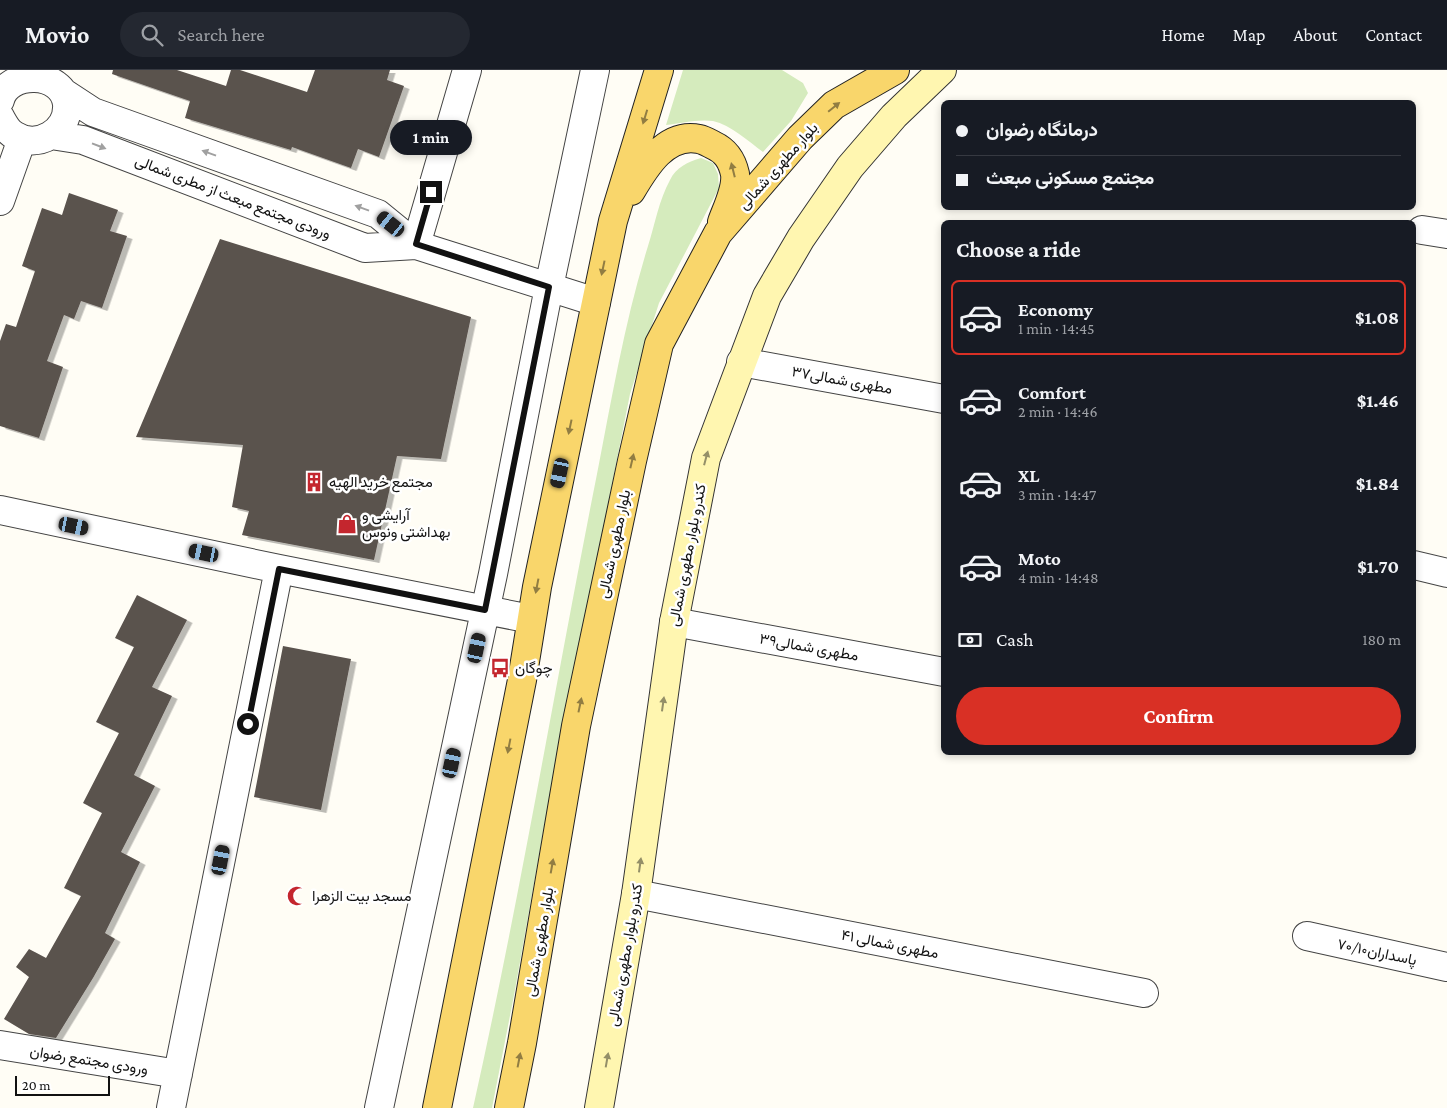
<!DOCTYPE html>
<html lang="en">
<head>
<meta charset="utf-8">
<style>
	:root { --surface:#171b24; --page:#242831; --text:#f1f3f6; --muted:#9ea1a6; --line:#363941; --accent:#d93025 }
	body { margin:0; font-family:"Crimson Pro",Vazirmatn,serif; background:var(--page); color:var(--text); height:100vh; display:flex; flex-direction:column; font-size:19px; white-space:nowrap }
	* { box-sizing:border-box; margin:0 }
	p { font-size:16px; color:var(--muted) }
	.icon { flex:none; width:28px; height:28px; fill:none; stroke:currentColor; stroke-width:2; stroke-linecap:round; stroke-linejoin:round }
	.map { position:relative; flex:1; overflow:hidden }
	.sheet { position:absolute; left:941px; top:150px; width:475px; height:535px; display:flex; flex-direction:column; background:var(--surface); border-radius:8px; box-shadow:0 2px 8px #0003 }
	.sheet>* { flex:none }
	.top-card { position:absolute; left:941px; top:30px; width:475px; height:110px; border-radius:8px; box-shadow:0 2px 8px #0003; display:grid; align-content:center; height:110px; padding:0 15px; background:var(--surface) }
	.scale { position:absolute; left:15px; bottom:12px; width:95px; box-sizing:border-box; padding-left:5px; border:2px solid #111; border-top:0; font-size:14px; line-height:18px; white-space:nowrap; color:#111; -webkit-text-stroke:4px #fff; paint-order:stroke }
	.end { position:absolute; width:22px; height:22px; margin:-11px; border:6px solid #111; background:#fff; box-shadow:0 0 0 2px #fff }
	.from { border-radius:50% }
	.bubble { position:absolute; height:35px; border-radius:18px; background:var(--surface); box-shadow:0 2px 8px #0003; font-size:16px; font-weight:700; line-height:35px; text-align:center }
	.car { position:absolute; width:15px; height:30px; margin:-15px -8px; border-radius:6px; box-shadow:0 0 4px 1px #0007; background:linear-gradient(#222 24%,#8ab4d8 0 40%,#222 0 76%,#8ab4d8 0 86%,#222 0) }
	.top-card b { display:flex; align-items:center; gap:18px; height:48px; font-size:19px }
	.top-card b+b { border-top:1px solid var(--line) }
	.top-card i { width:12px; height:12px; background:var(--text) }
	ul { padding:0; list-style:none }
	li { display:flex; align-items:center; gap:15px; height:75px; margin:0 10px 8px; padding:0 5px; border:2px solid transparent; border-radius:8px }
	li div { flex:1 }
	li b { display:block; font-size:19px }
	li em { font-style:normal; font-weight:700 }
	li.current { border-color:var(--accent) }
	li>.icon { width:45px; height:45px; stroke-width:1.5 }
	h2 { padding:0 15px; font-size:22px; line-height:60px }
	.pay { display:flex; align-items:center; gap:12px; height:55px; padding:0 15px; font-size:19px }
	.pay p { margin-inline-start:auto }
	.primary-button { display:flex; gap:10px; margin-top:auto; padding:10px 15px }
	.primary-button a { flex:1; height:58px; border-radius:30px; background:var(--accent); color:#fff; font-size:20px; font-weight:700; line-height:58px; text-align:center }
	header { display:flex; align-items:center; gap:30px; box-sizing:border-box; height:70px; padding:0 25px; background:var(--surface); border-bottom:1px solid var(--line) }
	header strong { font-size:24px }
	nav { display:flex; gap:28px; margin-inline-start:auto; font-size:18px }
	.search { width:350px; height:45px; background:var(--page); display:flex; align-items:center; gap:12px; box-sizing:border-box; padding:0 18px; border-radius:28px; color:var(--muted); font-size:19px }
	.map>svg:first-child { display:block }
	.green { fill:#d5ebbd }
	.building { fill:#5a524d; filter:url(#shadow) }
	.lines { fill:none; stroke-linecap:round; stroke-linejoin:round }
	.street-casing { stroke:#444; stroke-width:30 }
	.secondary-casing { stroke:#333; stroke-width:30 }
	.primary-casing { stroke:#222; stroke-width:30 }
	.street { stroke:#fff; stroke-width:28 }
	.secondary { stroke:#fff6b0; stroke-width:28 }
	.primary { stroke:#f9d66b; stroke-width:28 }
	.oneway { fill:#917d42 }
	.oneway2 { fill:#a0a0a0 }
	.oneway3 { fill:#948f68 }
	.route { stroke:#111; stroke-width:6 }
	.labels { text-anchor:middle; stroke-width:5; stroke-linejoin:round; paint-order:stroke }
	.street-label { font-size:15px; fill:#111; stroke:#fff }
	.poi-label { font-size:15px; fill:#111; stroke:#fff; text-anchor:start }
</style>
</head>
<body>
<header>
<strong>Movio</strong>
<div class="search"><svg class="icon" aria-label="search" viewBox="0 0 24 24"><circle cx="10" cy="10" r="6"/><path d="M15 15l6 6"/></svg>Search here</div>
<nav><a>Home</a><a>Map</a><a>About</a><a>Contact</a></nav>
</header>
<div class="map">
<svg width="1447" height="1038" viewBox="0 0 1447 1038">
	<defs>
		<filter id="shadow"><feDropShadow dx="5.5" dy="3" stdDeviation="0" flood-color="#0004"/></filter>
	</defs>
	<rect width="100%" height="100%" fill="#fffdf5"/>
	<!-- green -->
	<path class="green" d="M683,0H782L803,13L808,23L791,51L763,82C748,71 731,55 713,51C698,49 681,53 666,55Z
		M701,88L713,93L718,104L719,118L659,233L630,324L544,757L515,920L492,1038H473C520,828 555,615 597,404C612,327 625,250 648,176C655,154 659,130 670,110C676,97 688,92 701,88Z"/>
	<!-- building -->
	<path class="building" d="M113,0H177L226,16L231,0H240L307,22L315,0H390L387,10L404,16L379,87L358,79L351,98L292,77L291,80L185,48L190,31L112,4Z
		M69,123L118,140L110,161L127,166L102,238L81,231L74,249L64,245L47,291L63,297L39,368L0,356V271L6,254L16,257L35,201L22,196L42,138L62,145Z
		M220,169L471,247L441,389L397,386L374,490L242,465L249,441L232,437L243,375L136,367Z
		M137,525L187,550L152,617L172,626L134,705L155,716L121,782L140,792L105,863L115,869L93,908L56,968L29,964L4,949L29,907L16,897L29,879L46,888L81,826L64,818L102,743L83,733L119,663L96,652L134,577L115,568Z
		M283,576L351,589L321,740L254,727Z"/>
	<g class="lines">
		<defs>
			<path id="street" d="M64,23L93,42L378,144L416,175L596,232
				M0,30C7,0 63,0 67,34C69,62 37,80 14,65C7,61 4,54 0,47
				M51,65L83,70L365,178L416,175
				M0,131L22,69
				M1422,160L1447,164
				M416,175L467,0
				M741,292L944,329
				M0,440L279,499L531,549
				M1414,495L1447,503
				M674,552L944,602
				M636,824L1144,923
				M1307,866L1447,897
				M0,975L178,1004
				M171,1038L279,499
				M379,1038L493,504L549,217L595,0"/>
			<path id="secondary" d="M599,1038L636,824L674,552L706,388L767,226L801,168L850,97L894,46L942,0"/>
			<path id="primary" d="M631,121C645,97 666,62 699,69C704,70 709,73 713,75C726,81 732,90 735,104C737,119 727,138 722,152
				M437,1038L522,610L537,517L613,151L659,0
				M509,1038L522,973L576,656L632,391L659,274L718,163L800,68L834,35L895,0"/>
		</defs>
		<!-- street casing -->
		<use href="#street" class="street-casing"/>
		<!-- secondary casing -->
		<use href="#secondary" class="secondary-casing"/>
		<!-- primary casing -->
		<use href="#primary" class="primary-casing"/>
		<!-- street -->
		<use href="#street" class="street"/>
		<!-- secondary -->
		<use href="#secondary" class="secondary"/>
		<!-- primary -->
		<use href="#primary" class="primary"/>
	</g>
	<!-- one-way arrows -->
	<defs><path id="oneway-solid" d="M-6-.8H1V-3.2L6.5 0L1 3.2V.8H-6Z" transform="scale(1.25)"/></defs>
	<g class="oneway">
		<use href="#oneway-solid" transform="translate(834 37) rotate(-39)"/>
		<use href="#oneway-solid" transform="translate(645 47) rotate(107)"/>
		<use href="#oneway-solid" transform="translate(733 100) rotate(-104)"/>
		<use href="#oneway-solid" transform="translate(603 198) rotate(102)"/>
		<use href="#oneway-solid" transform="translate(570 357) rotate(102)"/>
		<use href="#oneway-solid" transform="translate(632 391) rotate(-77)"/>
		<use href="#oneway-solid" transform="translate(537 516) rotate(101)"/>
		<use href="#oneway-solid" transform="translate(580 635) rotate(-78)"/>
		<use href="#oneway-solid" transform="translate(509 676) rotate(101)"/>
		<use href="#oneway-solid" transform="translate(552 796) rotate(-80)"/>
		<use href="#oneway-solid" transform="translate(519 990) rotate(-79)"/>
	</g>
	<g class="oneway2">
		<use href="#oneway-solid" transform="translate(99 76) rotate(21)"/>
		<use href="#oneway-solid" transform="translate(209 83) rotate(-160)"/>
		<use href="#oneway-solid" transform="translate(362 138) rotate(-160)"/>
	</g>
	<g class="oneway3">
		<use href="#oneway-solid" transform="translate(706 388) rotate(-75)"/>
		<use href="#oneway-solid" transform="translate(663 634) rotate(-82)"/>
		<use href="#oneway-solid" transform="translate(640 795) rotate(-82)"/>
		<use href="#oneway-solid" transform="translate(607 990) rotate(-80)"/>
	</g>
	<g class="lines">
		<!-- route -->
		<path class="route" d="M248,654L279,499L485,540L549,217L416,174L431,122"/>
	</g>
	<!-- icons -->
	<defs>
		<symbol id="building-bare" viewBox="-9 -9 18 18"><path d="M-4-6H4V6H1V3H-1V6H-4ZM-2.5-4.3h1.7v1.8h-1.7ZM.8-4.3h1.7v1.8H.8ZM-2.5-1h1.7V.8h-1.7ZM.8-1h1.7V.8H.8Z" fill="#c4262e" stroke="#fff" stroke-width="2.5" paint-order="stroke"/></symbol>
		<symbol id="shop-bare" viewBox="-9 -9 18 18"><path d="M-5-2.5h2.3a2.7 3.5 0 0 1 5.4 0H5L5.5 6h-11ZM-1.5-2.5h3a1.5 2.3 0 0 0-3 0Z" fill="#c4262e" stroke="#fff" stroke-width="2.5" paint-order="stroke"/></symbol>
		<symbol id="bus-bare" viewBox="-9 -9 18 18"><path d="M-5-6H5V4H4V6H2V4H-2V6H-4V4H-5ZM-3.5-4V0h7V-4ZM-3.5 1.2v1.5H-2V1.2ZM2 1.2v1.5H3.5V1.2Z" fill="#c4262e" stroke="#fff" stroke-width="2.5" paint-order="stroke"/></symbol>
		<symbol id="mosque-bare" viewBox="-9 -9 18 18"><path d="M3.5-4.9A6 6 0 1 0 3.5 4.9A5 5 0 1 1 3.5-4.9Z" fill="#c4262e" stroke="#fff" stroke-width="2.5" paint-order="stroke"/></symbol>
	</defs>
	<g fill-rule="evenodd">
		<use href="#building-bare" x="300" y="398" width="28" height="28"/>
		<use href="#shop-bare" x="333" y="440" width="28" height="28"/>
		<use href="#bus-bare" x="486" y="584" width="28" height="28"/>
		<use href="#mosque-bare" x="283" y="812" width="28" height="28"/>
	</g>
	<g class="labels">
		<!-- street labels -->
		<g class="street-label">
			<text transform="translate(778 96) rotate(-48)" y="5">بلوار مطهری شمالی</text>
			<text transform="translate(233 127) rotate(21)" y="5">ورودی مجتمع مبعث از مطری شمالی</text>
			<text transform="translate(842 310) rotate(10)" y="5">مطهرى شمالى۳۷</text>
			<text transform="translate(614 474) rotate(-78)" y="5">بلوار مطهری شمالی</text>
			<text transform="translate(687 485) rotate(-79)" y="5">کندرو بلوار مطهری شمالی</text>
			<text transform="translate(809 577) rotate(10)" y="5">مطهرى شمالى۳۹</text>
			<text transform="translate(539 872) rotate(-80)" y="5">بلوار مطهری شمالی</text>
			<text transform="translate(890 874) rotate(11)" y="5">۴۱ مطهرى شمالى</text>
			<text transform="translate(1377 882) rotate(12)" y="5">پاسداران۷۰/۱۰</text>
			<text transform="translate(625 885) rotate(-80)" y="5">کندرو بلوار مطهری شمالی</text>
			<text transform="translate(89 990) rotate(9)" y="5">ورودی مجتمع رضوان</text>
		</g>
		<!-- poi labels -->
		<g class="poi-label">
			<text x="329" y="417">مجتمع خرید الهیه</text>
			<text x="362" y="450">آرایشی و<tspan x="362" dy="17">بهداشتی ونوس</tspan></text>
			<text x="515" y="603">چوگان</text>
			<text x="312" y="831">مسجد بیت الزهرا</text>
		</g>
	</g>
</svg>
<div class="scale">20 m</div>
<i class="end from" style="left:248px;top:654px"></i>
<i class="end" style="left:431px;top:122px"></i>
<div class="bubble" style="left:390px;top:50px;width:82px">1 min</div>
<i class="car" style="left:391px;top:154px;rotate:309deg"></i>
<i class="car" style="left:560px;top:403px;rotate:192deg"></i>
<i class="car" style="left:74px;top:456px;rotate:102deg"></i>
<i class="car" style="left:204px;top:483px;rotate:282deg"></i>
<i class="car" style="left:477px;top:578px;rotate:12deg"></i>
<i class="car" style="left:452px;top:693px;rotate:12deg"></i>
<i class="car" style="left:221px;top:790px;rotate:11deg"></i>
<div class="top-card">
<b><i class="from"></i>درمانگاه رضوان</b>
<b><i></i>مجتمع مسکونی مبعث</b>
</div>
<section class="sheet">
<h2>Choose a ride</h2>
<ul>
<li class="current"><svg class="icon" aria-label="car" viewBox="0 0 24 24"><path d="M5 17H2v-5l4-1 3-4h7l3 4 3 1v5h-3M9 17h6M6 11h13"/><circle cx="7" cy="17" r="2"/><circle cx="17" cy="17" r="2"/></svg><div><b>Economy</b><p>1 min · 14:45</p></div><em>$1.08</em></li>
<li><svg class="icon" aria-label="car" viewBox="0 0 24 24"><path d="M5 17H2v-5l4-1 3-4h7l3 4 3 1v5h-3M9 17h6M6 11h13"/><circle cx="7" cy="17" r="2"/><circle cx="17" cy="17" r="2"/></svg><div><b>Comfort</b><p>2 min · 14:46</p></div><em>$1.46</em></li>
<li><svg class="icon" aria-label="car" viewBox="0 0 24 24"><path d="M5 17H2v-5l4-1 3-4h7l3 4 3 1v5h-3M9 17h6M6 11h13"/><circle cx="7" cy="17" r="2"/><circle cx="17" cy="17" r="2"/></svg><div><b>XL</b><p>3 min · 14:47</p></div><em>$1.84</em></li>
<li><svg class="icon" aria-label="car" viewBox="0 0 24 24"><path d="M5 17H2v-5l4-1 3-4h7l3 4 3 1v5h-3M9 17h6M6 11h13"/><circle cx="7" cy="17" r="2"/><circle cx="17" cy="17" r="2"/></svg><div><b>Moto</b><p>4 min · 14:48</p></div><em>$1.70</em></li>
</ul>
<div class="pay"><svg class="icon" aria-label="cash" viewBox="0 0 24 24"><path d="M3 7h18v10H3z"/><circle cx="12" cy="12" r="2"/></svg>Cash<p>180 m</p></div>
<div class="primary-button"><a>Confirm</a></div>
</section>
</div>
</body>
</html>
